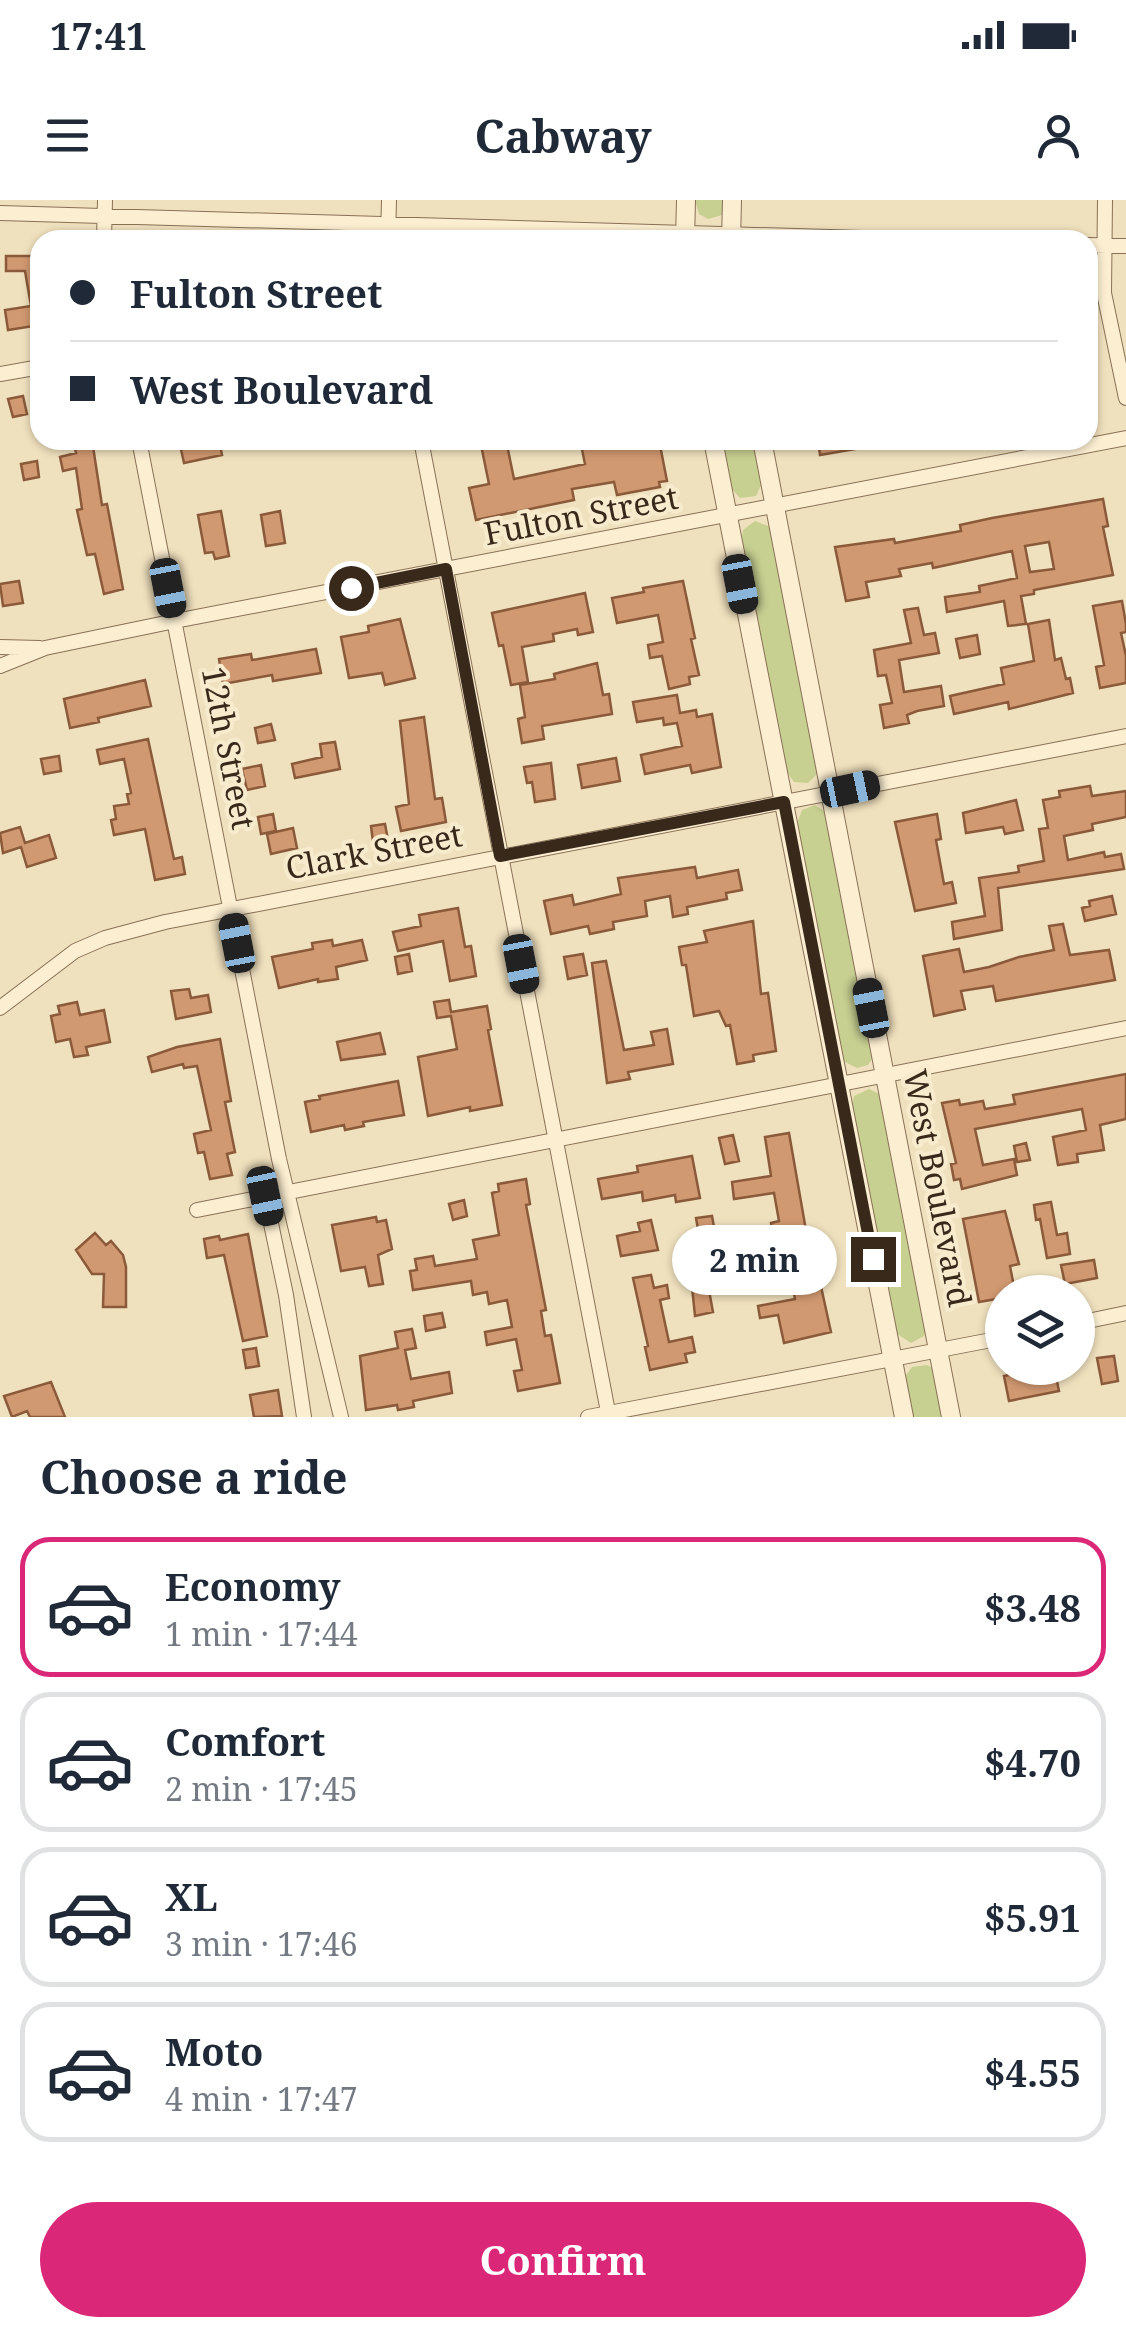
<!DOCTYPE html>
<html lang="en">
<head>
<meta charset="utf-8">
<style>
	:root { --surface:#fff; --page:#f2f2f3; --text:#1f2937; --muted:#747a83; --line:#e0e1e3; --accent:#db2777 }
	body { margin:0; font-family:"Noto Serif",serif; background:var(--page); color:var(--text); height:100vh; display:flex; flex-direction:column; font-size:38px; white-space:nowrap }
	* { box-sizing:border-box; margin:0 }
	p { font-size:32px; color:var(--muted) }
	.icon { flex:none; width:55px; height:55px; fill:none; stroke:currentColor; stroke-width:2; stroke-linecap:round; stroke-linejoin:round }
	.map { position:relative; height:1217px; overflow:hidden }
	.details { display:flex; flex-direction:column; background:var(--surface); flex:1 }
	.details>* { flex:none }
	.guide { position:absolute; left:30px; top:30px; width:1068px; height:220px; border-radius:30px; box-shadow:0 2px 8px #0004; display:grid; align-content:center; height:220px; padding:0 40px; background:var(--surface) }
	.fabs { position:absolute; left:985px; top:1075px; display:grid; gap:20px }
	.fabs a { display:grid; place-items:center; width:110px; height:110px; border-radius:50%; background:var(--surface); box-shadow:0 2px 8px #0004; font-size:50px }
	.end { position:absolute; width:45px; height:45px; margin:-22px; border:12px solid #38291b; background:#fff; box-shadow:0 0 0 5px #fff }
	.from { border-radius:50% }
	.bubble { position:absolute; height:70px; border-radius:35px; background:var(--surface); box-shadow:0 2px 8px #0004; font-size:32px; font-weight:700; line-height:70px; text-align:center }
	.car { position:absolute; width:30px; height:60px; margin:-30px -15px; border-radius:12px; box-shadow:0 0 8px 2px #0007; background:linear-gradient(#222 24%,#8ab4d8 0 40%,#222 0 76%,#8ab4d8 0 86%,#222 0) }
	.guide b { display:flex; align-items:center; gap:35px; height:95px; font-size:38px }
	.guide b+b { border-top:2px solid var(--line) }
	.guide i { width:25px; height:25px; background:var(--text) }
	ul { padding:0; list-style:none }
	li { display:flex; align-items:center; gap:30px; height:140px; margin:0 20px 15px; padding:0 20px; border:5px solid var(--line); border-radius:30px }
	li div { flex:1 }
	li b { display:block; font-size:38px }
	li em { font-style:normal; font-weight:700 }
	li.current { border-color:var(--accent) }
	li>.icon { width:90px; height:90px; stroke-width:1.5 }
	h2 { padding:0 40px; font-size:45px; line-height:120px }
	.cta { display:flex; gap:20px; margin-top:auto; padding:20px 40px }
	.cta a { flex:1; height:115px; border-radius:60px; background:var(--accent); color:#fff; font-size:40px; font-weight:700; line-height:115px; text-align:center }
	.status { display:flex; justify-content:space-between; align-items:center; height:70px; padding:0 50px; background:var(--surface); direction:ltr }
	.status svg { height:28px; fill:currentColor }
	header { display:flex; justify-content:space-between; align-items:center; height:130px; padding:0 40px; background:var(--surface); font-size:45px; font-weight:700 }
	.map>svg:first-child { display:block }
	.green { fill:#c7cf91 }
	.building { fill:#d19971; stroke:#8a5a3a; stroke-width:2.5; fill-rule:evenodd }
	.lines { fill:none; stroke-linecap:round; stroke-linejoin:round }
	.minor-casing { stroke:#897156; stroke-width:16 }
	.tertiary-casing { stroke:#897156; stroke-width:20 }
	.minor { stroke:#fbeed1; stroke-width:14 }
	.tertiary { stroke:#fbeed1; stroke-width:18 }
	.route { stroke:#38291b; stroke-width:12 }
	.labels { text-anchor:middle; stroke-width:8; stroke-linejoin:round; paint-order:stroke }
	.street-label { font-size:32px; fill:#38291b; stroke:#f7ebce }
</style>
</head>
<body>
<div class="status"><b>17:41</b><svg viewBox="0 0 49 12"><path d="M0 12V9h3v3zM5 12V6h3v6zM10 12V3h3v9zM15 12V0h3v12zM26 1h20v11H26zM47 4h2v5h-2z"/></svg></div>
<header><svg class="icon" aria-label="menu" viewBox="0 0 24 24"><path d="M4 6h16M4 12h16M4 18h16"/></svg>Cabway<svg class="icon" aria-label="person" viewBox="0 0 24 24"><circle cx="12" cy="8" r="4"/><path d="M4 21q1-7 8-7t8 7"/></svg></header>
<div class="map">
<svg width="1126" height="1217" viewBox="0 0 1126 1217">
	<rect width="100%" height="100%" fill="#f0e1be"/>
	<!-- green -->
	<path class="green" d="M695,0H728L722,15L708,19L699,14Z
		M722,240H755L763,281L756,296L740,298L732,289Z
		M755,321L771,327L820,571L808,583L794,582L785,569L742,339L743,330Z
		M815,605L826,612L874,856L868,865L857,868L843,861L797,623L802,610Z
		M869,889L882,895L927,1125L924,1136L911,1143L896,1133L851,907L854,896Z
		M927,1165L933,1168L946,1217H911L904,1178L912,1167Z"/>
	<!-- building -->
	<path class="building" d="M6,56H40V125L8,130L5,110L31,106L25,71H6Z
		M23,196L27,214L13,217L8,199Z
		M73,240H92L102,305L107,304L123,389L104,394L95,354L87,355L77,310L82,309L76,268L63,271L60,257L76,253Z
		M184,240H219L222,255L184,263L180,245L185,244Z
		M480,240H506L514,279L585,264L580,240H595L597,246L628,240H659L667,281L659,282L660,287L617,295L614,282L572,289L574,300L476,320L469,288L489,284Z
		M818,240H866L867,247L820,255Z
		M37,261L39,277L24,280L21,264Z
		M1103,299L1108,326L1103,327L1113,375L1034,390V394L1021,396L1026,424L1008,426L1004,401L947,412L945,397L980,392L979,386L1017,378L1012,351L933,368L932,363L899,369L901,376L866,382L869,397L846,401L835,347L894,339L895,343L961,331L960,325L992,318ZM1049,342L1054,369L1030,372L1025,346Z
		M221,311L229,356L215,359L213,352L205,353L198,315Z
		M280,311L285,343L266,346L261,315Z
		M19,381L23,403L3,406L0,384Z
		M683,381L695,438L691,439L699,475L689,477L690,484L669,489L662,456L650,458L648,445L663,442L658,415L617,423L612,398L644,392L643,388Z
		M585,393L593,432L578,435L577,429L553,434L554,441L522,447L528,482L511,485L503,445L499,446L492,413Z
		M1122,401L1126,424V432L1121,433L1126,456V483L1100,488L1096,467L1104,465L1093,406Z
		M918,408L924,435L935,433L939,453L899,460L904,492L941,486L944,506L917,511L907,515L909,523L884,528L880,505L892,503L886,475L878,476L874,450L911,443L904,410Z
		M400,419L415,478L385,485L382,473L349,478L341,437L369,432L368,426Z
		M1049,420L1055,460L1061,458L1066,479L1070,478L1073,493L1009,509L1008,502L954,514L950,496L1004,484L1001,468L1034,461L1028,424Z
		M977,435L980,454L960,458L956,439Z
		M316,449L321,473L273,481L272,475L223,484L219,459L251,454L252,460Z
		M597,463L603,495L609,494L612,514L542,526L544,539L522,543L518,519L525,517L520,485L555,479L554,474Z
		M145,480L151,506L98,518L99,522L70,528L64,499Z
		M677,495L680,513L696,510L697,517L712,514L721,567L692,573L690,565L645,574L641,555L682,546L677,523L664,525L663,518L637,522L633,502Z
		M424,517L435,599L442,598L446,622L401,631L396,607L409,604L400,521Z
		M271,524L275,540L258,543L255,528Z
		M148,539L174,659L182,657L185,674L155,680L145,629L114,635L111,620L116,619L114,606L129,604L127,594L131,593L124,559L100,564L97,550Z
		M335,542L340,569L295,578L292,564L322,557L320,544Z
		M59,556L61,571L44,574L41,559Z
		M616,558L620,581L582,588L578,565Z
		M551,563L555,599L535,602L532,582L527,583L524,567Z
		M261,565L265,586L247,590L242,569Z
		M1090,586L1092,596L1126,591V617L1092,624L1093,630L1064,636L1068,660L1104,652L1105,657L1121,654L1124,669L998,688L1002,730L954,739L952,722L985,716L979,678L1019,672L1018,666L1044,661L1039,629L1048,628L1043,600L1060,597L1059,591Z
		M1016,600L1023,630L1005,634L1003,627L966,633L963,613Z
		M273,614L276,631L261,634L258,617Z
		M937,614L941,639L936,640L944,684L952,682L956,703L915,711L895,622Z
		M385,624L388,640L373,642L371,626Z
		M20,627L25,643L49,635L56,658L27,667L21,647L3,653L0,633Z
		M293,628L297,648L271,654L267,634Z
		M695,667L697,678L738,670L742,690L726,693L727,699L687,707L688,714L673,717L670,696L645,701L647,716L613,722L614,729L590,734L588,726L551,734L544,701L572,695L574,705L621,694L618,678Z
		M1112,696L1116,714L1085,721L1082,708L1090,706L1089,701Z
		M458,708L465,747L471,746L476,776L450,781L443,741L398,751L393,732L421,726L419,715Z
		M753,721L761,794L768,793L776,851L753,855L754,861L737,864L730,825L726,826L719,811L694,816L686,765H682L679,747L707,742L704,731Z
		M1063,724L1070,755L1109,750L1115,780L996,801L993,786L961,791L965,809L934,816L923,756L959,749L964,772L989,767L1019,757L1054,750L1049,726Z
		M332,740L333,746L362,740L367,760L336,767L338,779L318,782V779L279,788L272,757L313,749L312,743Z
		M409,754L412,771L398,774L395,757Z
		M583,754L587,775L568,779L564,757Z
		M606,761L624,850L654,845L651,832L667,829L673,864L628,872L630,879L607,883L592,763Z
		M189,789L191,798L208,795L211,812L176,819L171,791Z
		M449,800L451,812L487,806L491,829L488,830L502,905L470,911V907L428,916L418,857L457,849L451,816L437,818L434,802Z
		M77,802L80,815L104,810L110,842L86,847L88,855L74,857L70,839L56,842L51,816L60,814L58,806Z
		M380,833L385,854L341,860L337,842Z
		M220,839L231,901L225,902L235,952L227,954L232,975L210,979L204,952L198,953L194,934L211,930L197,866L184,868L183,864L152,872L148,857L177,847Z
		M1126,874V919L1100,925L1104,950L1077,954L1078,962L1058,965L1053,937L1086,930L1082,909L975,929L983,965L1014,959L1017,975L962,989L960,979L954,980L951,964L956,963L942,903L959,900L960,905L983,901L985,909L1015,904L1013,895Z
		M398,881L404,915L363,922L364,926L345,930L344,925L311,932L305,902L320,899L319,896Z
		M789,933L815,1082H820L831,1132L784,1143L778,1115L760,1118L758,1106L795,1099L789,1071L779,1072L775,1049L738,1055L735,1036L772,1029L771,1023L779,1021L774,993L734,999L732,982L771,976L765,937Z
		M733,935L739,961L725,964L719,938Z
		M1026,943L1030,960L1017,962L1014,946Z
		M692,956L700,998L676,1002L675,995L643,1001L642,992L602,999L598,979L638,972L637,966Z
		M526,979L530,1004L526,1005L546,1110L541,1111L545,1136L551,1135L560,1183L518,1191L514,1171L522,1170L516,1139L487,1145L485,1132L512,1127L507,1100L489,1104L487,1092L473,1095L471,1081L413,1090L410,1071L417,1070L415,1059L433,1056L435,1066L477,1059L473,1040L499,1035L492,993L499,991L498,984Z
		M464,1000L467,1016L453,1020L449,1004Z
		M1051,1002L1057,1035L1067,1033L1070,1054L1047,1058L1040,1019L1036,1020L1034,1005Z
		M1005,1011L1019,1064L1010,1066L1015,1092H1002V1098L979,1102L963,1019Z
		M712,1016L716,1038L700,1040L696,1018Z
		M376,1017L377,1022L386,1020L392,1049L378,1055L383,1084L369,1086L365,1067L341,1071L332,1025Z
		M651,1020L658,1050L621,1056L617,1036L640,1031L638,1023Z
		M95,1033L106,1045L111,1041L123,1055L126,1067V1107H103L104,1074H92L76,1050Z
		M248,1034L267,1136L243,1141L224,1055L207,1058L204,1039L219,1036L220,1040Z
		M1094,1060L1097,1078L1065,1084L1061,1065Z
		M706,1074L713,1112L695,1116L691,1077Z
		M651,1075L654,1088L667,1085L669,1098L660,1100L669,1142L692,1137L695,1152L685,1154L687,1162L650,1170L645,1147L648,1146L633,1078Z
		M442,1113L445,1127L426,1131L424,1116Z
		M412,1129L416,1148L405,1150L411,1179L449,1172L452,1193L413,1201L414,1207L398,1210L397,1205L366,1210L360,1156L398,1148L395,1132Z
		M256,1148L259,1166L246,1168L243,1150Z
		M1114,1156L1118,1181L1102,1184L1097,1158Z
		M1029,1171L1030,1177L1055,1172L1059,1191L1009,1201L1004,1176Z
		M51,1182L65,1217H30L27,1211L12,1217L4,1196Z
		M278,1190L282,1216L254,1217L250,1195Z"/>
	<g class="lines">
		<defs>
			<path id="minor" d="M1105,0L1104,93L1126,198
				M0,13L932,40
				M104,40L105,0
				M388,40L389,0
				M1088,45L1126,46
				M0,174L40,167
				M139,240L279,959L341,1217
				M421,240L609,1217
				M0,447L40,448
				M0,466L45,448L175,421L1126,238
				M0,808L75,751L105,738L165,722L1126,536
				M265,995L286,1095L304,1217
				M197,1010L1126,828
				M1078,1123L1126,1113
				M588,1217L1002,1138"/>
			<path id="tertiary" d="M685,40L686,0
				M731,40L732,0
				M713,240L904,1217
				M762,240L951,1217"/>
		</defs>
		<!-- minor casing -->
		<use href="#minor" class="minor-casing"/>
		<!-- tertiary casing -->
		<use href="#tertiary" class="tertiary-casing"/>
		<!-- minor -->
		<use href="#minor" class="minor"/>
		<!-- tertiary -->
		<use href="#tertiary" class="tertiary"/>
	</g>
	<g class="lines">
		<!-- route -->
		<path class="route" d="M351,388L446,369L500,656L784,602L873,1059"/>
	</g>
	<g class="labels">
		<!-- street labels -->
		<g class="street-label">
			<text transform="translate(581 316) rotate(-11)" y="11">Fulton Street</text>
			<text transform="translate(228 548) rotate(79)" y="11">12th Street</text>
			<text transform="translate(374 652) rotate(-11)" y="11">Clark Street</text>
			<text transform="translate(937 988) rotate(79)" y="11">West Boulevard</text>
		</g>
	</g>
</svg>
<div class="fabs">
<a><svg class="icon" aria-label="layers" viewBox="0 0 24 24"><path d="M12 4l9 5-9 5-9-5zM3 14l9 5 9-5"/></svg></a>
</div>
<i class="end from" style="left:351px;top:388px"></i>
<i class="end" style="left:873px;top:1059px"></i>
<div class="bubble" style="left:672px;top:1025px;width:165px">2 min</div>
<i class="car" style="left:740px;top:384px;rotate:169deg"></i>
<i class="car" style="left:168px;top:388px;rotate:169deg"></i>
<i class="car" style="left:850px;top:589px;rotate:78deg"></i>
<i class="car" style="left:237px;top:743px;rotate:349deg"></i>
<i class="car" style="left:521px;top:764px;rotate:169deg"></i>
<i class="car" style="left:871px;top:808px;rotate:349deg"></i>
<i class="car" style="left:265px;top:996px;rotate:168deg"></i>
<div class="guide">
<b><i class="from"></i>Fulton Street</b>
<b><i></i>West Boulevard</b>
</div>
</div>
<section class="details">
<h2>Choose a ride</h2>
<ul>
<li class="current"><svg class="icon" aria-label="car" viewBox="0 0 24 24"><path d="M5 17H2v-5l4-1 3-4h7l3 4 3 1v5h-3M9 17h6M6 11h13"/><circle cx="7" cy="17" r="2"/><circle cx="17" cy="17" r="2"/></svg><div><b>Economy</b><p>1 min · 17:44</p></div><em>$3.48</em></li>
<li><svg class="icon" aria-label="car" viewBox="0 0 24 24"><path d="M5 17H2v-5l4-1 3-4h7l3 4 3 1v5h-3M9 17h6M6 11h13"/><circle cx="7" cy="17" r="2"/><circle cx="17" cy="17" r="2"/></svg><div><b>Comfort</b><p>2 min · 17:45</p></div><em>$4.70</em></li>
<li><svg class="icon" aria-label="car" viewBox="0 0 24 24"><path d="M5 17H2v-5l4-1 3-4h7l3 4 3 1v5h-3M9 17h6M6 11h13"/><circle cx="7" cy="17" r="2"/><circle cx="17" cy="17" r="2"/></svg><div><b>XL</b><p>3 min · 17:46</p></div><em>$5.91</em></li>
<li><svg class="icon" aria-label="car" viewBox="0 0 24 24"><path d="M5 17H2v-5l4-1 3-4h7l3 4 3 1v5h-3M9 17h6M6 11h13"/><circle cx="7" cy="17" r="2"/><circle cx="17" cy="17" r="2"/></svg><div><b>Moto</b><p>4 min · 17:47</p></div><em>$4.55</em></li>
</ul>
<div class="cta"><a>Confirm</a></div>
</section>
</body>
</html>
